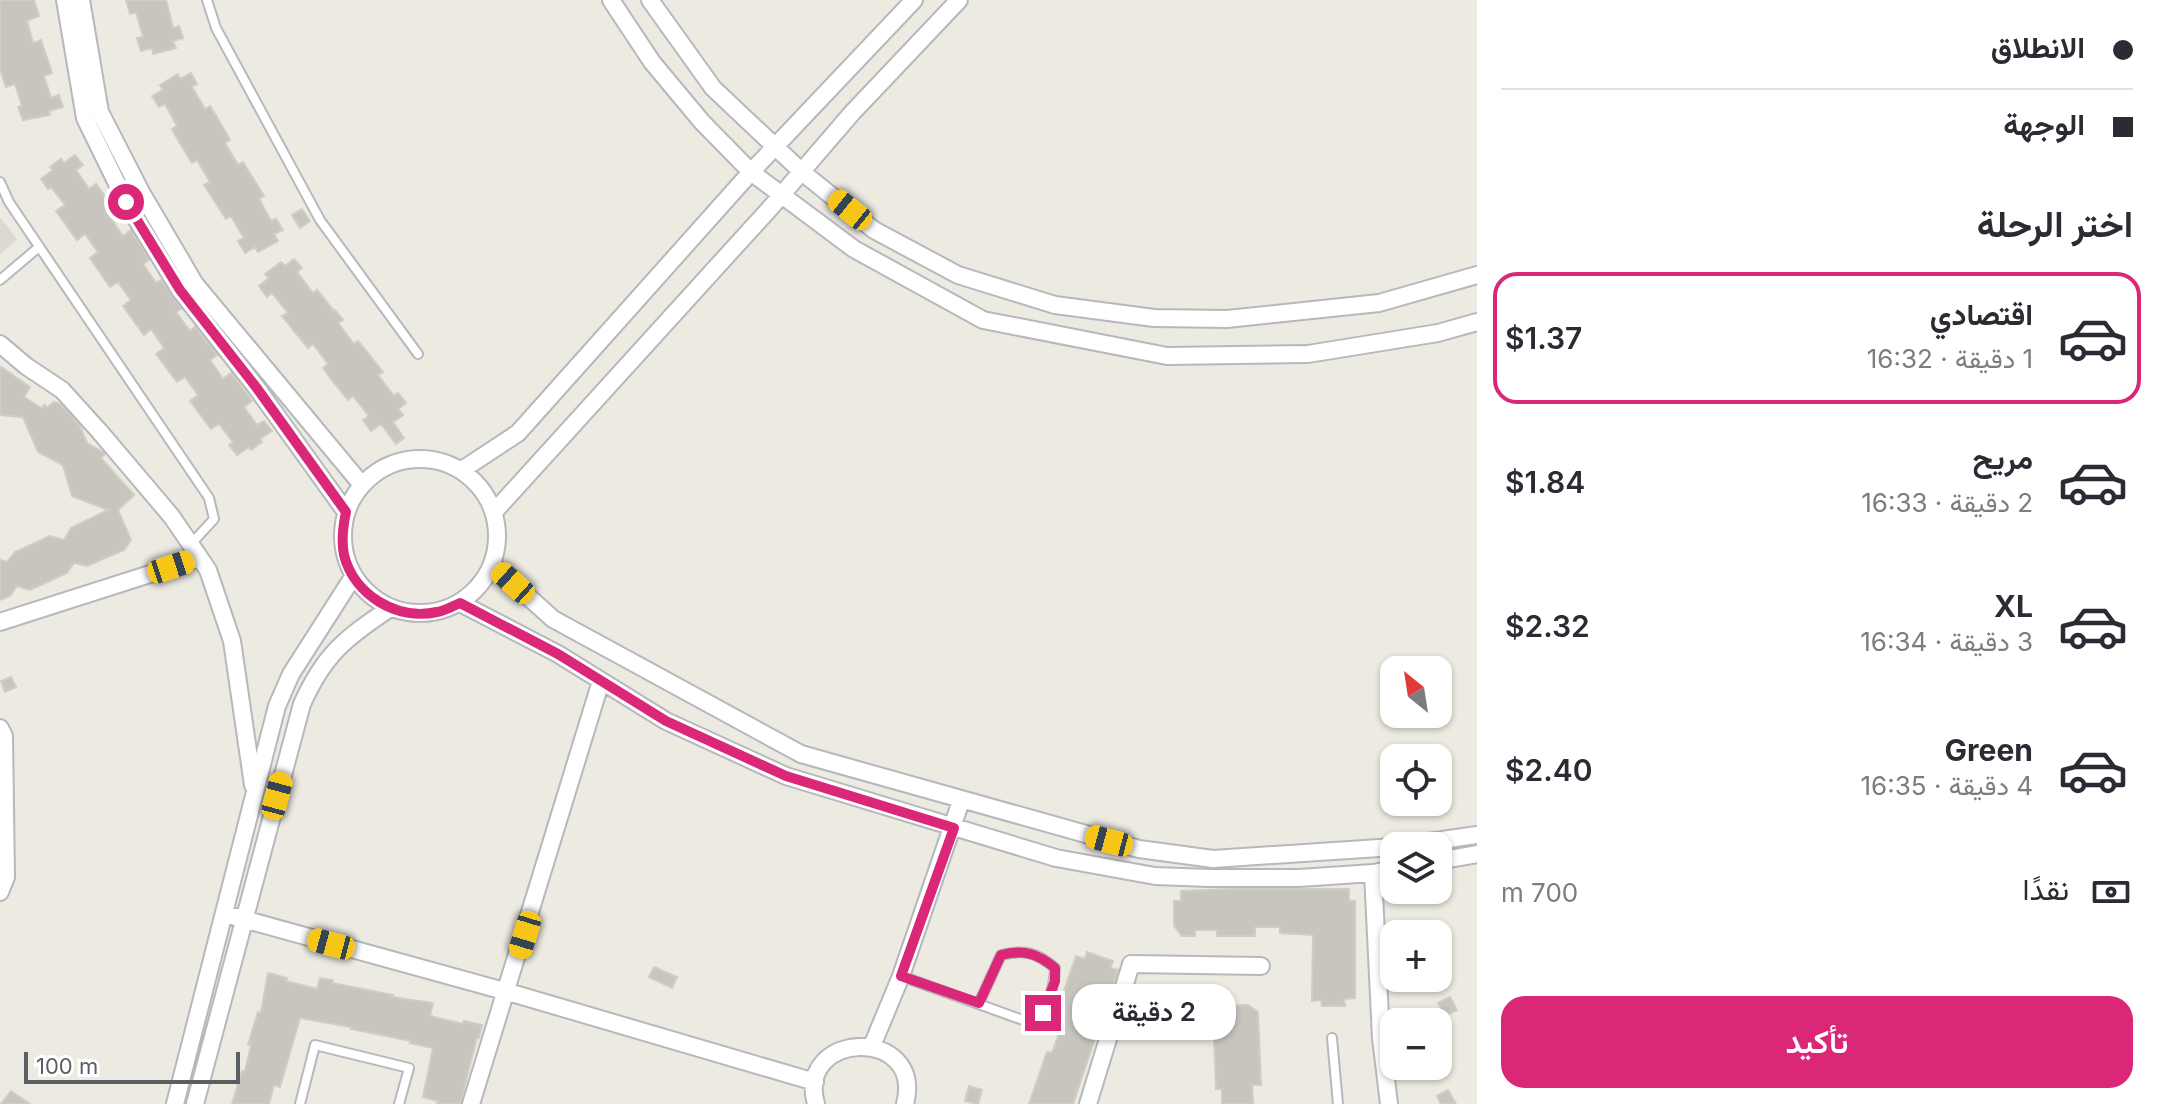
<!DOCTYPE html>
<html lang="ar">
<head>
<meta charset="utf-8">
<style>
	:root { --surface:#fff; --page:#f7f7f7; --text:#2b2b33; --muted:#7c7c81; --line:#e1e1e2; --accent:#db2777 }
	body { margin:0; font-family:Inter,Vazirmatn,sans-serif; background:var(--page); color:var(--text); direction:rtl; height:100vh; display:flex; flex-direction:column; font-size:30px; white-space:nowrap }
	* { box-sizing:border-box; margin:0 }
	p { font-size:26px; color:var(--muted) }
	.icon { flex:none; width:44px; height:44px; fill:none; stroke:currentColor; stroke-width:2; stroke-linecap:round; stroke-linejoin:round }
	.map { position:relative; flex:1; overflow:hidden; direction:ltr }
	.sheet { display:flex; flex-direction:column; background:var(--surface); width:680px }
	.sheet>* { flex:none }
	.hud { display:grid; align-content:center; height:176px; padding:0 24px; background:var(--surface) }
	.needle { width:52px; rotate:330deg }
	.buttons { position:absolute; left:1380px; top:656px; display:grid; gap:16px }
	.buttons a { display:grid; place-items:center; width:72px; height:72px; border-radius:16px; background:var(--surface); box-shadow:0 2px 6px #0004; font-size:40px }
	.scale { position:absolute; left:24px; bottom:20px; width:216px; box-sizing:border-box; padding-left:8px; border:4px solid #5a5f63; border-top:0; font-size:22px; line-height:28px; white-space:nowrap; color:#5a5f63; -webkit-text-stroke:6px #fff; paint-order:stroke }
	.end { position:absolute; width:36px; height:36px; margin:-18px; border:10px solid #db2777; background:#fff; box-shadow:0 0 0 4px #fff }
	.from { border-radius:50% }
	.bubble { position:absolute; height:56px; border-radius:24px; background:var(--surface); box-shadow:0 2px 6px #0004; font-size:26px; font-weight:600; line-height:56px; text-align:center; direction:rtl }
	.car { position:absolute; width:24px; height:48px; margin:-24px -12px; border-radius:10px; box-shadow:0 0 6px 2px #0007; background:linear-gradient(#f5c518 24%,#345 0 40%,#f5c518 0 76%,#345 0 86%,#f5c518 0) }
	.hud b { display:flex; align-items:center; gap:28px; height:76px; font-size:30px }
	.hud b+b { border-top:2px solid var(--line) }
	.hud i { width:20px; height:20px; background:var(--text) }
	ul { padding:0; list-style:none }
	li { display:flex; align-items:center; gap:24px; height:132px; margin:0 16px 12px; padding:0 8px; border:4px solid transparent; border-radius:24px }
	li div { flex:1 }
	li b { display:block; font-size:30px }
	li em { font-style:normal; font-weight:600 }
	li.on { border-color:var(--accent) }
	li>.icon { width:72px; height:72px; stroke-width:1.5 }
	h2 { padding:0 24px; font-size:36px; line-height:96px }
	.pay { display:flex; align-items:center; gap:20px; height:88px; padding:0 24px; font-size:30px }
	.pay p { margin-inline-start:auto }
	.button { display:flex; gap:16px; margin-top:auto; padding:16px 24px }
	.button a { flex:1; height:92px; border-radius:24px; background:var(--accent); color:#fff; font-size:32px; font-weight:600; line-height:92px; text-align:center }
	main { display:flex; flex:1; min-height:0 }
	.map>svg:first-child { display:block }
	.education { fill:#ddd9d0 }
	.building { fill:#c8c5bf; stroke:#d2ccc1; stroke-width:2 }
	.lines { fill:none; stroke-linecap:round; stroke-linejoin:round }
	.lane-casing { stroke:#b5b8bc; stroke-width:12 }
	.street-casing { stroke:#b5b8bc; stroke-width:20 }
	.lane { stroke:#fff; stroke-width:8 }
	.street { stroke:#fff; stroke-width:16 }
	.route { stroke:#db2777; stroke-width:10 }
</style>
</head>
<body>
<main>
<section class="sheet">
<div class="hud">
<b><i class="from"></i>الانطلاق</b>
<b><i></i>الوجهة</b>
</div>
<h2>اختر الرحلة</h2>
<ul>
<li class="on"><svg class="icon" aria-label="car" viewBox="0 0 24 24"><path d="M5 17H2v-5l4-1 3-4h7l3 4 3 1v5h-3M9 17h6M6 11h13"/><circle cx="7" cy="17" r="2"/><circle cx="17" cy="17" r="2"/></svg><div><b>اقتصادي</b><p>1 دقيقة · 16:32</p></div><em>$1.37</em></li>
<li><svg class="icon" aria-label="car" viewBox="0 0 24 24"><path d="M5 17H2v-5l4-1 3-4h7l3 4 3 1v5h-3M9 17h6M6 11h13"/><circle cx="7" cy="17" r="2"/><circle cx="17" cy="17" r="2"/></svg><div><b>مريح</b><p>2 دقيقة · 16:33</p></div><em>$1.84</em></li>
<li><svg class="icon" aria-label="car" viewBox="0 0 24 24"><path d="M5 17H2v-5l4-1 3-4h7l3 4 3 1v5h-3M9 17h6M6 11h13"/><circle cx="7" cy="17" r="2"/><circle cx="17" cy="17" r="2"/></svg><div><b>XL</b><p>3 دقيقة · 16:34</p></div><em>$2.32</em></li>
<li><svg class="icon" aria-label="car" viewBox="0 0 24 24"><path d="M5 17H2v-5l4-1 3-4h7l3 4 3 1v5h-3M9 17h6M6 11h13"/><circle cx="7" cy="17" r="2"/><circle cx="17" cy="17" r="2"/></svg><div><b>Green</b><p>4 دقيقة · 16:35</p></div><em>$2.40</em></li>
</ul>
<div class="pay"><svg class="icon" aria-label="cash" viewBox="0 0 24 24"><path d="M3 7h18v10H3z"/><circle cx="12" cy="12" r="2"/></svg>نقدًا<p>700 m</p></div>
<div class="button"><a>تأكيد</a></div>
</section>
<div class="map">
<svg width="1477" height="1104" viewBox="0 0 1477 1104">
	<rect width="100%" height="100%" fill="#edeae2"/>
	<!-- education -->
	<path class="education" d="M0,217L17,239L0,255Z"/>
	<!-- building -->
	<path class="building" d="M0,0H34L39,16L27,21L33,43L41,40L52,73L44,76L51,98L59,95L63,107L49,111L50,115L23,120L18,107L22,106L15,84L6,87L0,69Z
		M126,0H166L173,28L179,26L183,38L173,41L176,48L153,54L152,48L141,51L137,38L143,37L136,12L130,14Z
		M191,73L197,84L192,87L205,109L210,106L224,129L230,140L225,143L238,165L243,162L264,196L259,199L271,221L276,219L283,230L274,234L278,241L258,252L255,247L245,253L238,241L244,238L231,216L226,219L204,185L210,182L197,160L192,163L178,140L172,129L177,126L165,104L159,107L152,96L163,90L160,85L178,74L180,79Z
		M75,155L83,165L76,170L89,189L96,184L117,212L110,217L123,236L131,230L149,260L143,264L156,283L161,280L181,309L176,312L190,331L195,327L217,355L210,360L223,379L231,373L252,401L244,407L257,425L264,421L272,431L260,439L262,442L251,450L249,447L237,455L229,445L233,442L219,424L211,429L190,401L198,395L185,377L177,382L156,354L164,348L151,329L144,335L123,306L131,300L118,282L110,287L90,258L98,252L85,234L77,240L56,211L65,205L51,187L48,189L41,179L53,170L50,167L61,159L64,163Z
		M302,209L310,221L300,228L292,215Z
		M294,259L302,268L297,272L313,293L317,290L334,311L335,310L343,320L338,323L354,344L358,341L383,372L378,375L394,396L398,393L406,403L398,409L403,415L393,422L404,438L396,444L381,424L371,431L363,420L369,416L353,396L348,400L331,379L323,368L328,364L313,344L308,348L282,316L288,313L272,293L267,297L259,286L269,278L265,274L281,262L285,266Z
		M0,366L30,387L24,397L41,408L45,405L47,408L54,402L60,404L80,426L87,443L103,452L105,454L101,458L134,495L118,510L131,540L124,550L87,566L74,563L67,573L30,590L17,586L10,596L0,600V560L7,562L15,552L50,536L64,540L71,528L108,510L72,496L63,465L38,452L23,417L0,415Z
		M11,677L16,687L5,692L1,681Z
		M1230,889H1349V901H1355V998L1344,999L1345,1006H1322L1321,1000L1312,1001L1313,935L1280,933V927H1255V936H1217V930H1195V936H1182L1174,926V901H1181V891Z
		M1087,952L1113,961L1110,968L1118,970L1073,1104H1029L1047,1052L1052,1053L1061,1028L1052,1026L1076,956L1085,959Z
		M654,967L677,977L672,988L649,977Z
		M268,973L287,978L286,981L317,989L320,978L333,980L332,983L393,995L392,997L433,1003L430,1016L463,1024L464,1021L482,1025L479,1038L477,1037L460,1104H437L438,1101L423,1097L433,1048L410,1043L411,1041L351,1029V1027L300,1018L280,1087L274,1085L269,1104H232L242,1071H245L251,1045H248L258,1012L261,1013Z
		M1450,997L1457,1010L1445,1016L1438,1003Z
		M1248,1005L1258,1012L1261,1085H1252L1253,1104H1222V1089H1216L1213,1013H1223V1006Z
		M969,1086L982,1090L978,1104L965,1101Z
		M1448,1090L1456,1104H1441L1437,1096Z
		M11,1091L30,1104H1Z"/>
	<g class="lines">
		<defs>
			<path id="lane" d="M207,0L216,28L320,220L418,354
				M0,182L9,202L209,498L214,519L191,544
				M0,280L39,247
				M901,976L1031,1023C1048,1009 1054,990 1055,968C1038,953 1024,949 1001,955L979,1003
				M1332,1038L1338,1104
				M300,1104L315,1045L409,1068L399,1104"/>
			<path id="street" d="M65,0L85,118L126,202L180,290L256,387L346,512
				M81,0L100,112L141,192L195,284L362,485
				M611,0L652,62L702,122L751,172L854,249L983,320L1167,356L1308,354L1438,333L1477,322
				M650,0L713,88L802,172L874,230L958,275L1055,305L1154,318L1227,319L1379,303L1477,275
				M0,344L26,366L62,390L100,432L172,517L208,570L232,641L253,785
				M343 536a77 77 0 1 1 154 0a77 77 0 1 1-154 0Z
				M462,470L518,433L751,172L914,0
				M494,512L772,206L852,113L959,0
				M493,565L553,619L801,754L1139,849L1213,859L1394,847
				M460,603L558,654L666,721L786,776L1056,858L1155,876L1209,878H1299L1373,873L1394,869
				M0,622L200,558
				M0,728L4,736L6,877L0,892
				M1401,846L1477,835
				M1438,861L1477,854
				M1373,873L1381,1038L1389,1104
				M225,914L508,992L815,1082
				M872,1046L901,976L961,801
				M175,1104L277,706L291,674L353,577
				M195,1104L302,704C325,653 345,639 390,608
				M471,1104L601,681
				M816,1104C795,1030 925,1026 905,1104
				M1088,1104L1131,964L1261,966"/>
		</defs>
		<!-- lane casing -->
		<use href="#lane" class="lane-casing"/>
		<!-- street casing -->
		<use href="#street" class="street-casing"/>
		<!-- lane -->
		<use href="#lane" class="lane"/>
		<!-- street -->
		<use href="#street" class="street"/>
	</g>
	<g class="lines">
		<!-- route -->
		<path class="route" d="M126,202L180,290L256,387L346,512C343,526 341,540 344,555C354,595 397,621 437,612C445,611 453,606 460,603L558,654L666,721L786,776L954,828L901,976L979,1003L1001,955C1024,949 1038,954 1055,968V981L1043,1013"/>
	</g>
</svg>
<div class="buttons">
<a><svg class="needle" viewBox="-14 -14 28 28"><path d="M0-13l5 13h-10z" fill="#e53935"/><path d="M0 13l5-13h-10z" fill="#7c7c81"/></svg></a>
<a><svg class="icon" aria-label="locate" viewBox="0 0 24 24"><circle cx="12" cy="12" r="6"/><path d="M12 2v4M12 18v4M2 12h4M18 12h4"/></svg></a>
<a><svg class="icon" aria-label="layers" viewBox="0 0 24 24"><path d="M12 4l9 5-9 5-9-5zM3 14l9 5 9-5"/></svg></a>
<a>+</a>
<a>−</a>
</div>
<div class="scale">100 m</div>
<i class="end from" style="left:126px;top:202px"></i>
<i class="end" style="left:1043px;top:1013px"></i>
<div class="bubble" style="left:1072px;top:984px;width:164px">2 دقيقة</div>
<i class="car" style="left:850px;top:210px;rotate:309deg"></i>
<i class="car" style="left:171px;top:567px;rotate:72deg"></i>
<i class="car" style="left:513px;top:583px;rotate:312deg"></i>
<i class="car" style="left:277px;top:796px;rotate:15deg"></i>
<i class="car" style="left:1109px;top:841px;rotate:285deg"></i>
<i class="car" style="left:525px;top:935px;rotate:197deg"></i>
<i class="car" style="left:331px;top:944px;rotate:285deg"></i>
</div>
</main>
</body>
</html>
